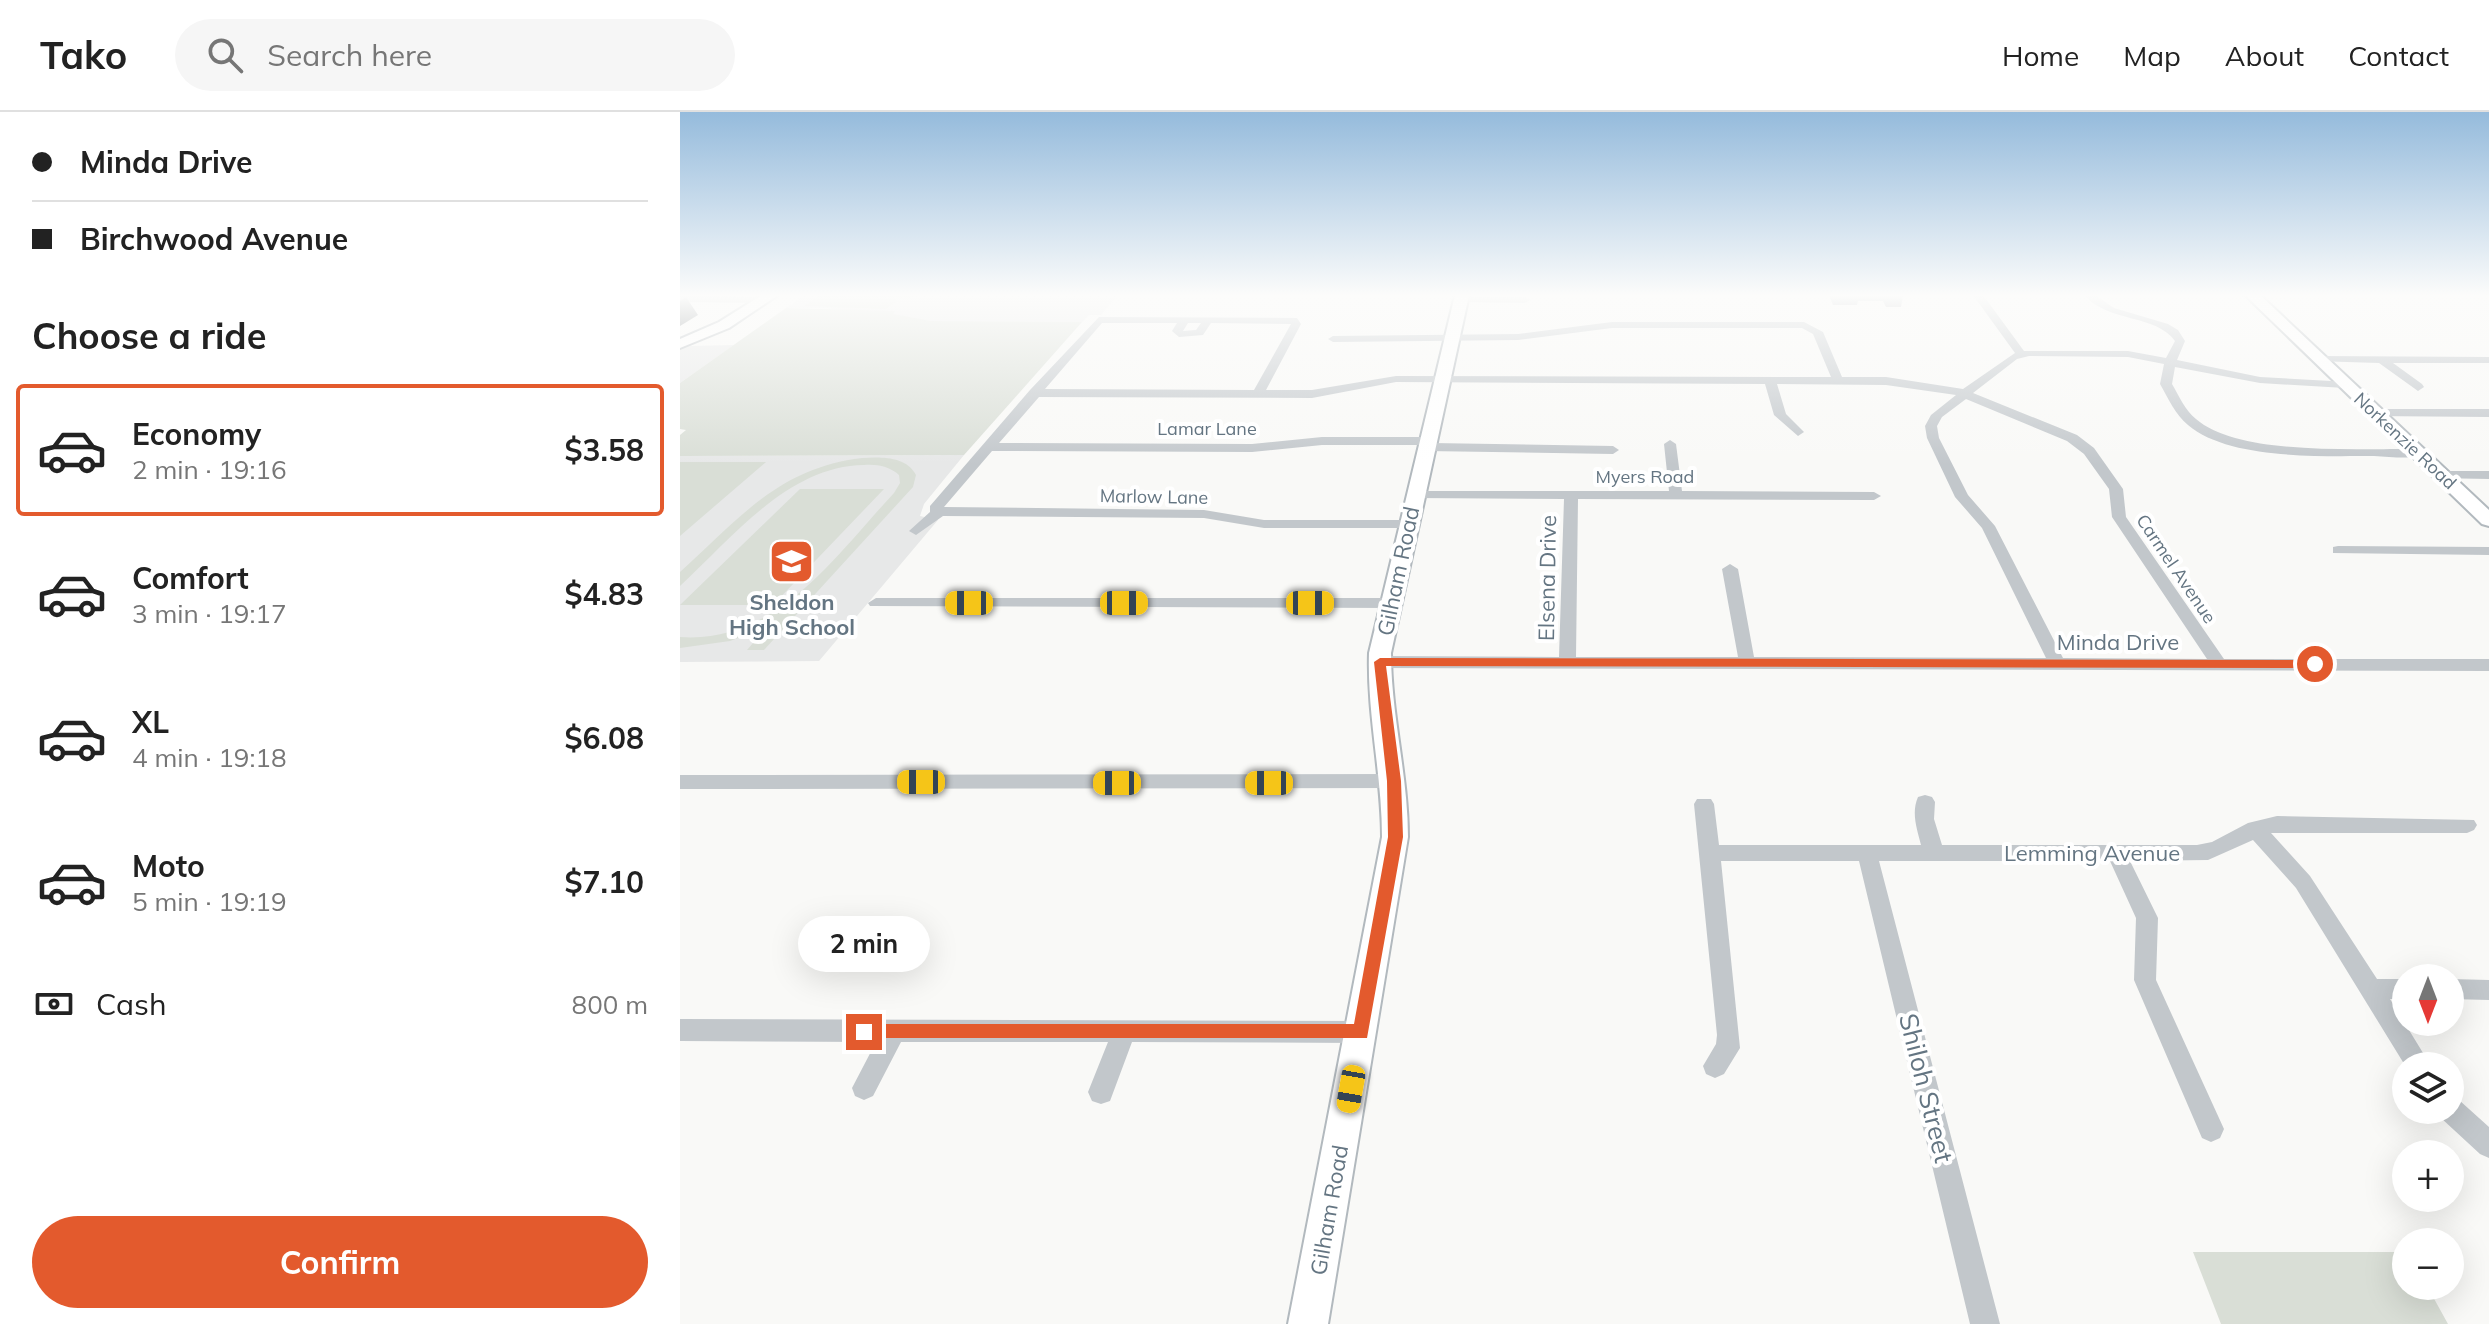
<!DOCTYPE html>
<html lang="en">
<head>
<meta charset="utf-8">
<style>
	:root { --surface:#fff; --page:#f6f6f6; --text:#222; --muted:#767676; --line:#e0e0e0; --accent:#e35a2d }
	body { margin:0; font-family:Mulish,sans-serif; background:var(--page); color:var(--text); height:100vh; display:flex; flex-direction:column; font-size:30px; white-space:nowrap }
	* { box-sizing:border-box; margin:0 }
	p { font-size:26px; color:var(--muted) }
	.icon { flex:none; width:44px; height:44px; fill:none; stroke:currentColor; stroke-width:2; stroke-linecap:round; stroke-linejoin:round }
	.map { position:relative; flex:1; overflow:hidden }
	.panel { display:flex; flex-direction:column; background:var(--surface); width:680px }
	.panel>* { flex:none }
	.banner { display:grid; align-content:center; height:176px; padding:0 32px; background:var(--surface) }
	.needle { width:52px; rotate:180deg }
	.buttons { position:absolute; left:1712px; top:852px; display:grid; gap:16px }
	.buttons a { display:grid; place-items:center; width:72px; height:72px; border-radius:50%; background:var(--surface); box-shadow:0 8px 32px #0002; font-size:40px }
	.end { position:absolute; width:36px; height:36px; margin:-18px; border:10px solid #e35a2d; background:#fff; box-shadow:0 0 0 4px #fff }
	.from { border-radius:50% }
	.bubble { position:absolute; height:56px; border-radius:28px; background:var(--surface); box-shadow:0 8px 32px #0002; font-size:26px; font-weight:700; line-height:56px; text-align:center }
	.car { position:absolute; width:24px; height:48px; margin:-24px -12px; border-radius:10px; box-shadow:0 0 6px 2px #0007; background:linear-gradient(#f5c518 24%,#345 0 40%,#f5c518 0 76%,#345 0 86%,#f5c518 0) }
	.banner b { display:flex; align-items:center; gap:28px; height:76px; font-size:30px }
	.banner b+b { border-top:2px solid var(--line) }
	.banner i { width:20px; height:20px; background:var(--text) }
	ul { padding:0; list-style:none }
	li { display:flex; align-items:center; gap:24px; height:132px; margin:0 16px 12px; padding:0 16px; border:4px solid transparent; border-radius:8px }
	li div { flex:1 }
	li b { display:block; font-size:30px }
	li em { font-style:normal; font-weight:700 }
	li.current { border-color:var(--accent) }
	li>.icon { width:72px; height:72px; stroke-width:1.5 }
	h2 { padding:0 32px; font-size:36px; line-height:96px }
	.pay { display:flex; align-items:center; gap:20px; height:88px; padding:0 32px; font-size:30px }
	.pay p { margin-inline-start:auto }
	.button { display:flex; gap:16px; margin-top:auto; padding:16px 32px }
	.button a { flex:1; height:92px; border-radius:48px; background:var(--accent); color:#fff; font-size:32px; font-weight:700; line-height:92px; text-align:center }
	header { display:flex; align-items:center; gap:48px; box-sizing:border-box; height:112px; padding:0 40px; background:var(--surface); border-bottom:2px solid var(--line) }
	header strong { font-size:38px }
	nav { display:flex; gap:44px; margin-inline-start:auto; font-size:28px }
	.search { width:560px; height:72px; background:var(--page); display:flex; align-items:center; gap:20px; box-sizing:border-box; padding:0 28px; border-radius:44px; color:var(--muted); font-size:30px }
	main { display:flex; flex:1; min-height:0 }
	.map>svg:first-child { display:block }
	.built { fill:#e7e8e8 }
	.green { fill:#d9ded6 }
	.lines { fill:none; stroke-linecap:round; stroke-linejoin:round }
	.secondary-casing { stroke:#b2b9be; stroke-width:4 }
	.street { fill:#c2c7cb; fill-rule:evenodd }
	.secondary { fill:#fff; fill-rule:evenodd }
	.wall { fill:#91999e }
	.shaded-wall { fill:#767d81 }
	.route { fill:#e35a2d }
	.labels { text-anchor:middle; stroke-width:8; stroke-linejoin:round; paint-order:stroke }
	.far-street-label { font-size:18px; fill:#647582; stroke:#fff }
	.street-label { font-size:22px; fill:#647582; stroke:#fff }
	.poi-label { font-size:22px; font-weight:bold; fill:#647582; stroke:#fff }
	.near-street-label { font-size:26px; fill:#647582; stroke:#fff }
</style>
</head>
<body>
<header>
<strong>Tako</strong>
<div class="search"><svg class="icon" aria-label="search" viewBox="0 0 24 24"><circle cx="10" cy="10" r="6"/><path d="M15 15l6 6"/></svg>Search here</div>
<nav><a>Home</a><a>Map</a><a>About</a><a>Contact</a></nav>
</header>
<main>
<section class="panel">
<div class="banner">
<b><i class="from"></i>Minda Drive</b>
<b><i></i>Birchwood Avenue</b>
</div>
<h2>Choose a ride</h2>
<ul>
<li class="current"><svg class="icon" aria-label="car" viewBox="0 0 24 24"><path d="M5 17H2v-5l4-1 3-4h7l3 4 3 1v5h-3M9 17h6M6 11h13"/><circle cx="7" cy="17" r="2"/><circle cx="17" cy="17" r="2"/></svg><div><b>Economy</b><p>2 min · 19:16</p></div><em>$3.58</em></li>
<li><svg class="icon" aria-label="car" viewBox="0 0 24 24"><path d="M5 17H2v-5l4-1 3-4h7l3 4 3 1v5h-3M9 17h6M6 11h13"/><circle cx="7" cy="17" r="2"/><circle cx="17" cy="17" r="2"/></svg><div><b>Comfort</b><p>3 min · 19:17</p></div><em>$4.83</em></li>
<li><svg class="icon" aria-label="car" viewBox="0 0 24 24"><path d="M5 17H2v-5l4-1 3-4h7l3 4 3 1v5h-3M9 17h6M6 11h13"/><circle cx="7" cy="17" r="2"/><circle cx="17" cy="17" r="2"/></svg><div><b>XL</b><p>4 min · 19:18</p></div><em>$6.08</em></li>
<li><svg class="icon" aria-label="car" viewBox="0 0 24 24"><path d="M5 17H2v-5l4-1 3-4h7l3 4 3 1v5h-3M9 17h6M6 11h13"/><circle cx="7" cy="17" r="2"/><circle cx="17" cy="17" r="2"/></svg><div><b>Moto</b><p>5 min · 19:19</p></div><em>$7.10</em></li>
</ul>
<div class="pay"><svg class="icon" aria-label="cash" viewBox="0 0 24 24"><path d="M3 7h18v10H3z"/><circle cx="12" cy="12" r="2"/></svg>Cash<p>800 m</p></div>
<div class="button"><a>Confirm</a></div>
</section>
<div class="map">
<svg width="1809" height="1212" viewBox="0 0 1809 1212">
	<rect width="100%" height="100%" fill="#f9f9f7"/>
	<!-- built -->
	<path class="built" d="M125,183H438L421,203H409L402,210L251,209L145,196H106Z
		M54,233L0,271V237L10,234Z
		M284,343L244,392L240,404L258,408L139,549L0,550V344Z"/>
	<!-- green -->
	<path class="green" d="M140,183H216L214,187L218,183H236L231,187H215L217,189L206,197L124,194Z
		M106,196L215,199L213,202L251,209L402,210L284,343L0,344V323L6,318L0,317V271Z
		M182,346C201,345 226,344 236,363L233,375L84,538H67L86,516L50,529L0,536V525C97,532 155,444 214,381L220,371L219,363C209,354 197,352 184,353C108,354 52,426 0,474V460C59,407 98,356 182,346Z
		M0,350H86L0,424Z
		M120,377H204L93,493H0Z
		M1513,1140H1726V1174H1747L1768,1212H1541Z"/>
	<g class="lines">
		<defs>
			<path id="secondary" d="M82,183H98L49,216L0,236V227L39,210Z
				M775,183H789L711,541C711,603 728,663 728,725L648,1212H608L702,725C702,663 687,603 689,541Z
				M1565,183H1580L1809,398V414L1802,412Z"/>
		</defs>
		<!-- secondary casing -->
		<use href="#secondary" class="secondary-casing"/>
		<!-- street -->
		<path class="street" d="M1293,183H1303L1344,239H1448L1486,246L1495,229C1476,202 1429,211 1404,183H1415L1434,196L1488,212L1498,218L1505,229L1497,248L1580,265L1669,270V274L1665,276L1580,271L1495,255L1492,272C1499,284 1505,298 1516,307C1560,345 1682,336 1739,337L1744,338V344C1728,347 1710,345 1694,344C1642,344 1549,348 1508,313C1495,302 1488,286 1480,272L1484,252L1448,245L1349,244L1337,247L1293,281L1397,323L1414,336L1443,377L1446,405L1544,547H1809V559L700,556L692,550L700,544L879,545L884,387L735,386L728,382L730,379H989L984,332L990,328L996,332L1002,379L1194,380L1201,384L1194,388L898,387L896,545H1058L1042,457L1050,452L1058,457L1074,545L1366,546L1302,416L1275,385L1247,326L1245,314L1251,303L1276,283L1206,273L1097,272L1106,302L1124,320L1118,324L1094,303L1085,272L716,270L632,286L359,285L319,331L572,332L642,325H747L752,326V331L933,334L939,338L933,342L746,339L741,338V333H642L572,340L312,339L264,395L524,398L584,408H728L735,412L728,416H584L524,406L263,404L236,423L229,419L250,400V394L350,278L419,205L617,206L621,212L586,278H632L716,264L1151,265L1133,222L1122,216H932L838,228L653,230L648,227L653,224L838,222L932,210H1124L1143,220L1162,265H1206L1283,277L1335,241ZM422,211H497L492,219L499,225L523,223L531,211L611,212L574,278L365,277ZM508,211H521L516,218L503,219ZM1286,287L1387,329L1404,342L1429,377L1432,405L1527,547L1383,546L1315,414L1288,383L1259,326L1257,314L1262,305Z
			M1552,183H1577L1572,186Z
			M0,184L84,185L89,188L84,191L0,190Z
			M781,185H845L850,188L845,191L777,190V186Z
			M1638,244L1809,245V251H1713L1742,272L1744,275L1738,279L1699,251L1634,249V245Z
			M1696,297H1809V305L1692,304L1690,301Z
			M1761,359H1809V367L1756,366L1754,363Z
			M1658,434L1809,435V443L1653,441V435Z
			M196,486H710L718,491L710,496L190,494L188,491Z
			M714,662L721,664L724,669L721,674L714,676L0,677V663Z
			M1245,683L1252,685L1255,690L1254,707L1262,733H1517L1532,730L1568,711L1597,704L1794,708L1797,713L1794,718L1787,721H1591L1630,764L1697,867H1726V887H1710L1751,954L1726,955L1616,776L1573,728L1528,748L1450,749L1478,806L1476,868L1544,1017L1540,1026L1531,1030L1522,1026L1454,868L1456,806L1430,749H1199L1320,1212H1290L1179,749H1041L1060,936L1044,962L1035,966L1026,962L1023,954L1036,932L1037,923L1014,692L1017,687H1031L1034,692L1039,733H1241C1237,717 1231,701 1238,685Z
			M1770,867L1809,868V888L1770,887Z
			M0,907L681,909L689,912L693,920L689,928L681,931L452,930L430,989L421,992L412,989L408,980L428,930H221L193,984L184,988L175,984L172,976L196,930L0,929Z
			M1770,985L1779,988L1809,1015V1046L1800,1042L1761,1006L1758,998H1770Z"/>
		<!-- secondary -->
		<use href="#secondary" class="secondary"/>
	</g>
	<!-- wall -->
	<path class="wall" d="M1149,183H1223L1221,195H1206L1203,189H1178L1177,193H1153Z"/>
	<!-- shaded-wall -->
	<path class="shaded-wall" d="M6,185L18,203L0,214V189Z"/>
	<!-- sky -->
	<linearGradient id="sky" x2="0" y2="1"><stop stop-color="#95bbdc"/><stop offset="0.52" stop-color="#fcfcfb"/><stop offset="1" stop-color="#fcfcfb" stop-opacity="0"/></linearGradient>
	<rect width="1809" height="353" fill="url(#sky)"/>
	<!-- route -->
	<path class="route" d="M700,546L1635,548L1641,552L1635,556L706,554L721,669L723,725L687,926H178L175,920L178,914L184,912H674L708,725L707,669L694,550Z"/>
	<!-- icons -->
	<defs>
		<symbol id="school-square" viewBox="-11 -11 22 22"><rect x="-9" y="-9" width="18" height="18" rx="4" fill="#e35a2d" stroke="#fff"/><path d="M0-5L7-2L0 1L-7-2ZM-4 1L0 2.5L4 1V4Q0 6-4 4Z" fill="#fff"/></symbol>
	</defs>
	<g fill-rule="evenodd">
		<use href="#school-square" x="86" y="424" width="51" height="51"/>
	</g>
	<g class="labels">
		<!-- far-street labels -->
		<g class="far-street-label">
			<text x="527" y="323">Lamar Lane</text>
			<text transform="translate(1725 329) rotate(43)" y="6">Norkenzie Road</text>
			<text x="965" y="371">Myers Road</text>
			<text transform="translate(474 385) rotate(1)" y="6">Marlow Lane</text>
			<text transform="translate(1496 457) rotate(56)" y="6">Carmel Avenue</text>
		</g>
		<!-- street labels -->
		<g class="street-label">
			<text transform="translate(718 459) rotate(-78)" y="8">Gilham Road</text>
			<text transform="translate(867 466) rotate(-89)" y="8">Elsena Drive</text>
			<text x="1438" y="538">Minda Drive</text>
			<text x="1412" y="749">Lemming Avenue</text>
			<text transform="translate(649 1098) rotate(-80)" y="8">Gilham Road</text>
		</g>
		<!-- poi labels -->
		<g class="poi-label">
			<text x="112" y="498">Sheldon<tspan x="112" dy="25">High School</tspan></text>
		</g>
		<!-- near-street labels -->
		<g class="near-street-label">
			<text transform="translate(1246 976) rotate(76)" y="9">Shiloh Street</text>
		</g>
	</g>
</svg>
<div class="buttons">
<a><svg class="needle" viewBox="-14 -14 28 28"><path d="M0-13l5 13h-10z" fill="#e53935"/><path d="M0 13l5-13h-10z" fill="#767676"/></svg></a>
<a><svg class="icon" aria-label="layers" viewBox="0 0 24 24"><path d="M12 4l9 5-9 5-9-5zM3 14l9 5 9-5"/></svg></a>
<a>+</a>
<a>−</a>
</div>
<i class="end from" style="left:1635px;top:552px"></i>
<i class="end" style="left:184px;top:920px"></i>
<div class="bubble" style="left:118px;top:804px;width:132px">2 min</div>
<i class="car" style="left:289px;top:491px;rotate:270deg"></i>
<i class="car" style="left:444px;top:491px;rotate:90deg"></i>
<i class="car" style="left:630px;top:491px;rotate:90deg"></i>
<i class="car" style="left:241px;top:670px;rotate:270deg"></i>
<i class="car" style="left:437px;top:671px;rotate:270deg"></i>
<i class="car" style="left:589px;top:671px;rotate:270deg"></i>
<i class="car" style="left:671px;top:977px;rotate:190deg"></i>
</div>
</main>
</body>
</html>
